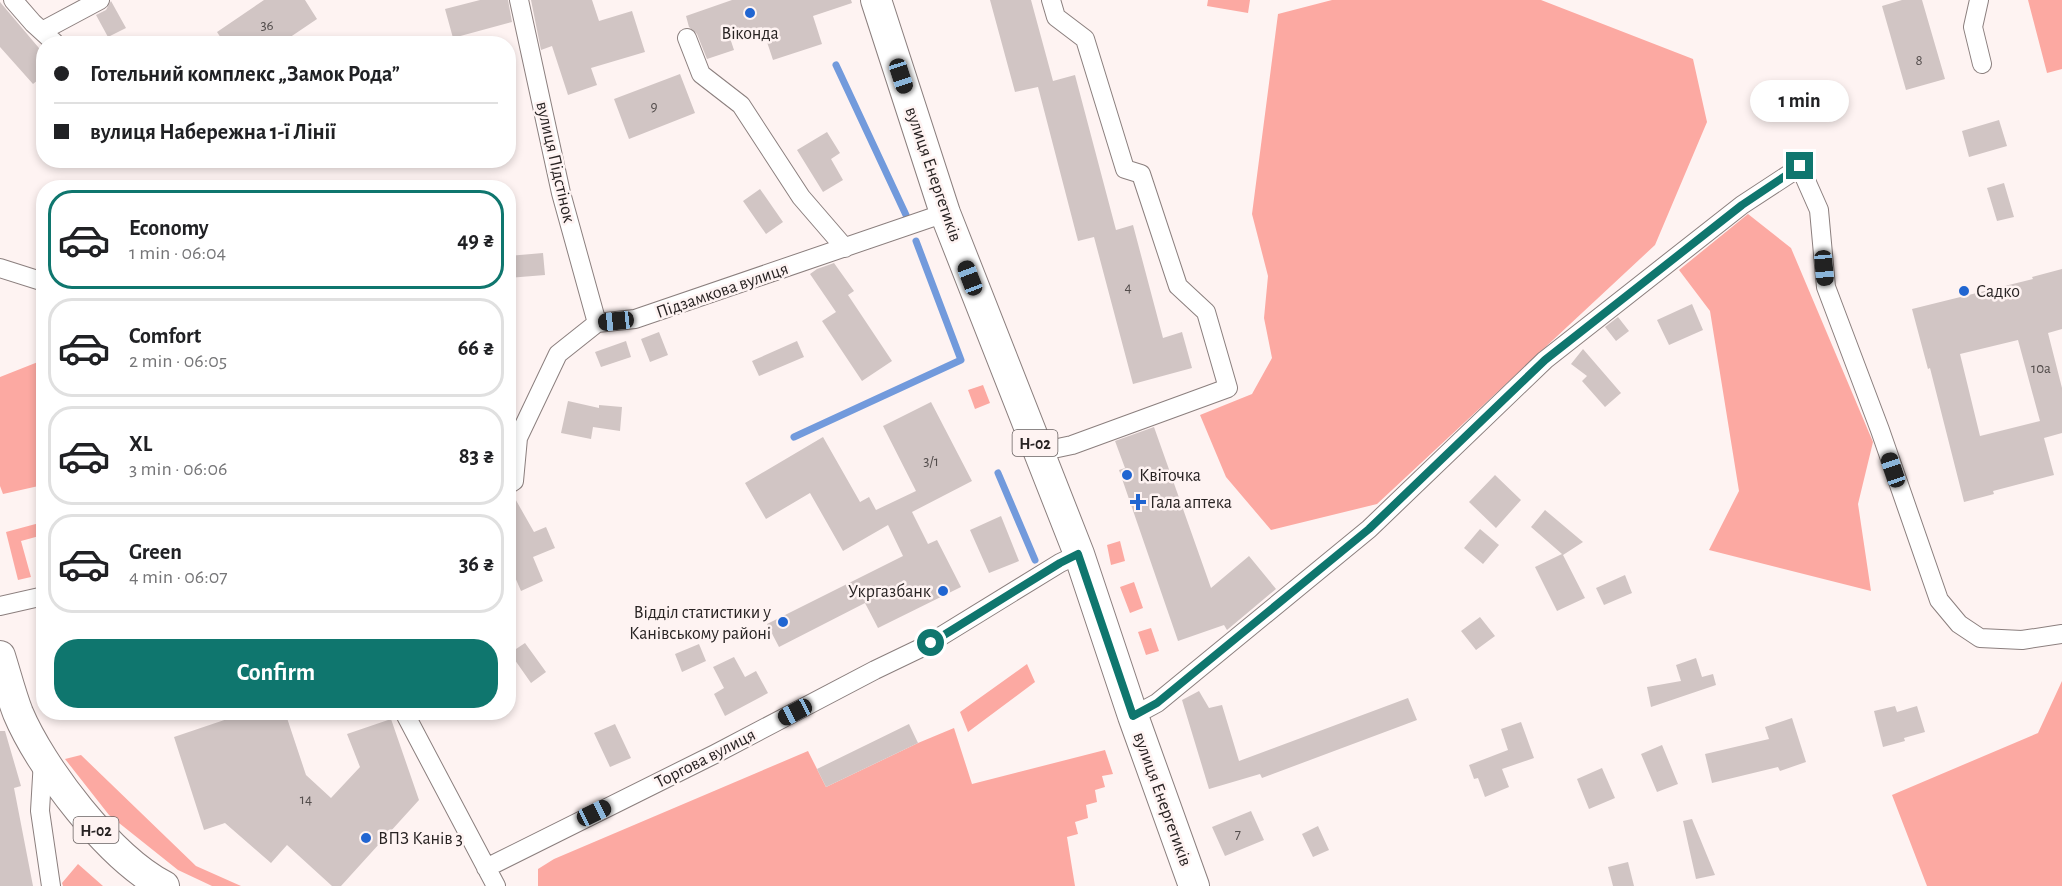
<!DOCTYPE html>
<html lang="en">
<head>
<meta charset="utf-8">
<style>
	:root { --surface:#fff; --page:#f2f2f2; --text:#202124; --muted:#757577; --line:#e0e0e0; --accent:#0f766e }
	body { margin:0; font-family:"Alegreya Sans",sans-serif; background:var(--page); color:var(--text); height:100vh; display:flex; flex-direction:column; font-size:22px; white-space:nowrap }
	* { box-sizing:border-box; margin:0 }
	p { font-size:20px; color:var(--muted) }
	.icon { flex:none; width:33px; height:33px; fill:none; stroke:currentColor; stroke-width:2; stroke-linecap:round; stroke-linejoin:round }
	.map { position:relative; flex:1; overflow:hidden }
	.side { position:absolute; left:36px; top:180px; width:480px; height:540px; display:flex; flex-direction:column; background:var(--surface); border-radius:24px; box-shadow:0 3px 9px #0003 }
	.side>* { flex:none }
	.hud { position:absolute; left:36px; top:36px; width:480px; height:132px; border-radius:24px; box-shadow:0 3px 9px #0003; display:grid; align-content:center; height:132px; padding:0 18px; background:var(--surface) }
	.end { position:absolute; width:27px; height:27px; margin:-14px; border:8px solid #0f766e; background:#fff; box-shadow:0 0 0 3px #fff }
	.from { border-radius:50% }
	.bubble { position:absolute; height:42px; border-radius:21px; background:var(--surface); box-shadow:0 3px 9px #0003; font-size:20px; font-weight:600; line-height:42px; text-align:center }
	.car { position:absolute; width:18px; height:36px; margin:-18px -9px; border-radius:8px; box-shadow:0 0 4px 2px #0007; background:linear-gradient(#222 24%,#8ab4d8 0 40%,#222 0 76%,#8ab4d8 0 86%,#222 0) }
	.hud b { display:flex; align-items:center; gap:21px; height:57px; font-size:22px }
	.hud b+b { border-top:2px solid var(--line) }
	.hud i { width:15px; height:15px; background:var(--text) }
	ul { padding:10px 0 0; list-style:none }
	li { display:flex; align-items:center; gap:18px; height:99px; margin:0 12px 9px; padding:0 6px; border:3px solid var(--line); border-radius:24px }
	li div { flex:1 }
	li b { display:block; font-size:22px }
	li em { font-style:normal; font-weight:600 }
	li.on { border-color:var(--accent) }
	li>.icon { width:54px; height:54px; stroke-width:1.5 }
	.action { display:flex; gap:12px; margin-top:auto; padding:12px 18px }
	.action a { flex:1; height:69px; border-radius:24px; background:var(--accent); color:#fff; font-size:24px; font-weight:600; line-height:69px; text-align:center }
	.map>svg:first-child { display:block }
	.green { fill:#fca9a2 }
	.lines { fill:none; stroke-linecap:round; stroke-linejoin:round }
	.stream { stroke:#729adc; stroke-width:7 }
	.building { fill:#d1c5c4; fill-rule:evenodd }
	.minor-casing { stroke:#8b7f7e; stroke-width:20 }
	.primary-casing { stroke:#8b7f7e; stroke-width:32 }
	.minor { stroke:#fff; stroke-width:18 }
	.primary { stroke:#fff; stroke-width:30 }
	.route { stroke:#0f766e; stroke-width:8 }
	.poi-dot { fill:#2065d1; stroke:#fef3f2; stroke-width:2 }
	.labels { text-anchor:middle; stroke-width:5; stroke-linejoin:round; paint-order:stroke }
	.number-label { font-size:15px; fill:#524c4b }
	.shield { fill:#fef3f2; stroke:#686161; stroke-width:1.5 }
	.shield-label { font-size:16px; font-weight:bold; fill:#282323 }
	.poi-label { font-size:18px; fill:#282323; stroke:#fef3f2; text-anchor:start }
	.street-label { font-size:18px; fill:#282323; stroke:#fef3f2 }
</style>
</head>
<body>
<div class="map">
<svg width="2062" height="886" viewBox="0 0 2062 886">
	<rect width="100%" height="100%" fill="#fef3f2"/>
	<!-- green -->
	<path class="green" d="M1208,0H1250L1248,13L1207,6Z
		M1332,0H1541L1693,59L1707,122L1655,245L1377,504L1271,530L1226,477L1200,415L1252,394L1272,358L1264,318L1268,276L1252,214L1278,14Z
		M2028,0H2062V69L2047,73Z
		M1748,214L1791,248L1873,442L1858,504L1871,591L1709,550L1739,491L1710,311L1679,270Z
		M43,360V485L3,494L0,486V377Z
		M983,385L990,403L975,409L968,390Z
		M43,522V535L21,541L31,577L18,580L6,532Z
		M1120,541L1125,561L1111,565L1107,545Z
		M1134,582L1143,608L1130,613L1120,587Z
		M1151,628L1159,651L1146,655L1138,632Z
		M1027,664L1035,682L968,732L960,712Z
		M2062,681V886H1927L1892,795L2038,733Z
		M954,728L972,784L1105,750L1113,774L1102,776L1105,787L1095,790L1097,802L1086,805L1088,818L1075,822L1078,834L1067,837L1075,886H538V869L554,859L808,751L826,787L918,743Z
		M81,755L196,866L241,886H212L178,870L109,815L65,759Z
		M78,864L103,886H63L62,883Z"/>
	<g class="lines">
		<!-- stream -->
		<path class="stream" d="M836,65L906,215
			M794,437L961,360L916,241
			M998,473L1035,560"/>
	</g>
	<!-- building -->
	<path class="building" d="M264,0H305L317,19L280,44H225L217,32Z
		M480,0H508L512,22L453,38L445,9Z
		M531,0H592L599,21L632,11L645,52L591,68L597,85L568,95L552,46L541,50Z
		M732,0H851L852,3L813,16L822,44L773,60L762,27L730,38L734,50L707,59L697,34L689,27L686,16Z
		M990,0H1031L1053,81L1075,75L1116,230L1133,225L1163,338L1182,332L1192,368L1133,384L1094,237L1078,241L1038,87L1015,92Z
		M1902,0H1922L1945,79L1906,90L1882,6Z
		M111,1L126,28L108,37L96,15L106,10Z
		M0,2L44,54V75L33,84L0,47Z
		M680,74L695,113L629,139L614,99Z
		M1999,120L2007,146L1969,157L1962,131Z
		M827,132L840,153L831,159L843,180L823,192L797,150Z
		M2004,183L2014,217L1997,221L1987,188Z
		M760,189L783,222L766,234L743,201Z
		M543,253L545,275L508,278V256Z
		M834,263L854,291L848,295L892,361L862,381L822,321L836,312L810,274L817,269Z
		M2062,269V329L2048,333L2062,388V433L2044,438L2054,475L1993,491L1994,494L1964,502L1930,368L1928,369L1912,309L2033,279L2032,277ZM2018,340L2040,421L1980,436L1960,354Z
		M1692,304L1703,330L1669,345L1657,320Z
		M1618,317L1629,331L1616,341L1605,327Z
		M659,332L668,355L650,362L641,339Z
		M626,341L631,357L601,367L595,352Z
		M797,341L804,357L759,376L752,361Z
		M1583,349L1621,393L1605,407L1582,381L1587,376L1571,364Z
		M568,401L599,408V405L622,407L620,431L593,427L591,439L561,433Z
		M931,402L972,481L912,512L928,544L937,540L961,587L878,628L865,603L779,647L767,624L903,556L888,525L843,551L810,493L766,519L745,483L823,437L860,502L869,497L876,510L916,491L883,426Z
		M1154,427L1211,588L1249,556L1276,589L1227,630L1224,625L1178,641L1119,470L1125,468L1115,441Z
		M1495,475L1521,500L1496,528L1469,502Z
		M513,495L534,532L546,527L555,548L533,557L543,581L521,591L508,561V496Z
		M1545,510L1583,542L1563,555L1585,598L1557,611L1535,567L1562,554L1531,527Z
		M1001,516L1019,561L989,573L970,530Z
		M1480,529L1499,545L1483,564L1464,548Z
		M1625,575L1632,593L1604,605L1596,588Z
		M1480,617L1495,636L1476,650L1461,631Z
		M525,643L546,672L531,683L510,653Z
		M699,644L706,661L682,672L675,654Z
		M734,657L745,677L756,671L768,693L725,716L714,694L724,688L713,667Z
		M1696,658L1702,677L1713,674L1716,685L1651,707L1647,687L1681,681L1676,665Z
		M1199,691L1209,708L1222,705L1239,761L1408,698L1417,720L1262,778L1260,774L1209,789L1182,700Z
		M1895,706L1897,712L1917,706L1925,732L1904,738L1905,741L1883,747L1874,711Z
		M248,712H285L306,775L331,798L360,767L347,734L391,719L419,800L341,886H332L287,845L271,863L225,823L204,830L174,737Z
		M1792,718L1806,762L1780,771L1778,767L1712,783L1705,754L1769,739L1765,727Z
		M1521,722L1534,758L1502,769L1509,787L1485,797L1478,778L1474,779L1469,765L1508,750L1501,729Z
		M615,724L631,758L610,767L594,733Z
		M909,724L918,743L826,787L817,769Z
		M0,731H5L21,786L14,788L33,886H0Z
		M1662,745L1678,784L1657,792L1641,754Z
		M1602,768L1615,798L1589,809L1577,779Z
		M1251,811L1264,840L1225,856L1212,827Z
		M1692,819L1715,875L1696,879L1683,821Z
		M1318,826L1329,850L1313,857L1302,834Z
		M1628,862L1634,886H1613L1608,867Z"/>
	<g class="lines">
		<defs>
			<path id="minor" d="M13,0L33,23L56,44
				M519,0L561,193L597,323
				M1979,0L1973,27L1982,64
				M42,31L100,0
				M687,38L701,74L741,105L801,197L845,248
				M0,268L44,282
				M597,323L635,319L945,213
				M518,438L558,354L597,323
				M1039,452L1072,445L1228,388L1206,312L1178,286L1141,174L1125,169L1085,39L1056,17L1051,0
				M508,485L514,481L518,438L510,431
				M0,606L44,596
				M404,712L496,886
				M1133,716L1157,703L1369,529L1545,360L1742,205L1800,167L1819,210L1826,287L1880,430L1939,600L1959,624L1980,638L2022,640L2062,634
				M43,760L40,811L51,886
				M486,868L715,754L875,670L925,646L1060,563L1079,554"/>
			<path id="primary" d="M876,0L945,213L1079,554L1133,716L1194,886
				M0,656C6,675 11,695 18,713C41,768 110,858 164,886"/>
		</defs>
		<!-- minor casing -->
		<use href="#minor" class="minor-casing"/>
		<!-- primary casing -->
		<use href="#primary" class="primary-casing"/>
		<!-- minor -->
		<use href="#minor" class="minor"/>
		<!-- primary -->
		<use href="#primary" class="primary"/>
	</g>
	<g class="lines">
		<!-- route -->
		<path class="route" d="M931,643L1060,563L1078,554L1133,716L1157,703L1369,529L1545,360L1742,205L1800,166"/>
	</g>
	<!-- markers -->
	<g class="poi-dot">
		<circle cx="750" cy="13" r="6"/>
		<circle cx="1964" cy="291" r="6"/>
		<circle cx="1127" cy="475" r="6"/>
		<path d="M1135 493h6v6h6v6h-6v6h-6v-6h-6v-6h6z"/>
		<circle cx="943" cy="591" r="6"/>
		<circle cx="783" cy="622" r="6"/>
		<circle cx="366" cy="838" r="6"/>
	</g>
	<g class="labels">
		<!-- number labels -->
		<g class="number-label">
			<text x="267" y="30">36</text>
			<text x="1919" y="65">8</text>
			<text x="654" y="111">9</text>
			<text x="1128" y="292">4</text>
			<text x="2041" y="373">10а</text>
			<text x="931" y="466">3/1</text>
			<text x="306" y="804">14</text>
			<text x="1238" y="839">7</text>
		</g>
		<!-- shield labels -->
		<g class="shield">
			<rect x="1012.5" y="430" width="45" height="26" rx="4.5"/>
			<rect x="73.5" y="817" width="45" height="26" rx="4.5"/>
		</g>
		<g class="shield-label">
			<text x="1035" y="449">Н-02</text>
			<text x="96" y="836">Н-02</text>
		</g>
		<!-- poi labels -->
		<g class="poi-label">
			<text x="750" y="39" text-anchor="middle">Віконда</text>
			<text x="1976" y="297">Садко</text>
			<text x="1139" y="481">Квіточка</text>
			<text x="1150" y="508">Гала аптека</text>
			<text x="931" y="597" text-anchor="end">Укргазбанк</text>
			<text x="771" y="618" text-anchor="end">Відділ статистики у<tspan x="771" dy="21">Канівському районі</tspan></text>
			<text x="378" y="844">ВПЗ Канів 3</text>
		</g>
		<!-- street labels -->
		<g class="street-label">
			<text transform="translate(556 162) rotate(77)" y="6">вулиця Підстінок</text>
			<text transform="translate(934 174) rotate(71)" y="6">вулиця Енергетиків</text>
			<text transform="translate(722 290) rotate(-19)" y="6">Підзамкова вулиця</text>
			<text transform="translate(705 758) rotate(-27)" y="6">Торгова вулиця</text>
			<text transform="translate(1163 799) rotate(70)" y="6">вулиця Енергетиків</text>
		</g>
	</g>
</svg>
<i class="end from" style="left:931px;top:643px"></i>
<i class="end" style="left:1800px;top:166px"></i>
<div class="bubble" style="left:1750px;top:80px;width:99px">1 min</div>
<i class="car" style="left:901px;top:76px;rotate:162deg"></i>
<i class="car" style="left:1824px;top:268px;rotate:175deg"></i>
<i class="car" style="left:970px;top:278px;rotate:339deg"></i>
<i class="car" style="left:616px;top:321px;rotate:264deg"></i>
<i class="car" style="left:1893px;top:470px;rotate:341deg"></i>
<i class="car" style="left:795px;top:712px;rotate:242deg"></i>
<i class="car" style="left:594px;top:813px;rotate:64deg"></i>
<div class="hud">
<b><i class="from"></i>Готельний комплекс „Замок Рода”</b>
<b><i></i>вулиця Набережна 1-ї Лінії</b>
</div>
<section class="side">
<ul>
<li class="on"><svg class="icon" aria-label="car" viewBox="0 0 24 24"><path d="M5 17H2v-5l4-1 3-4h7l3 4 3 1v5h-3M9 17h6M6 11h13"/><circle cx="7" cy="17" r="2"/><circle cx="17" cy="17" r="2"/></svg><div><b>Economy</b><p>1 min · 06:04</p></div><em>49 ₴</em></li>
<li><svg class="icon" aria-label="car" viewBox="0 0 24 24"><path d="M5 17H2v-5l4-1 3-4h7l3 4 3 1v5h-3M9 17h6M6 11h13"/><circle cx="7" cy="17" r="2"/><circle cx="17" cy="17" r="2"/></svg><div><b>Comfort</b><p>2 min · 06:05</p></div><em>66 ₴</em></li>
<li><svg class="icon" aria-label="car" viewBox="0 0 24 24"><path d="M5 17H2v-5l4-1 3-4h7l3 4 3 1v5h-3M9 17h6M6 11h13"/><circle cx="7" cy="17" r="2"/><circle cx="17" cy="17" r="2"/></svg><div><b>XL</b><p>3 min · 06:06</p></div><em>83 ₴</em></li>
<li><svg class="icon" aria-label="car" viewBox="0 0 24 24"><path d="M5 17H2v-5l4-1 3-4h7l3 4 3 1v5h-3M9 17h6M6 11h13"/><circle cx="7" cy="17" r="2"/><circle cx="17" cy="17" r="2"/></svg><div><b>Green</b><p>4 min · 06:07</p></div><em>36 ₴</em></li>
</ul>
<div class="action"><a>Confirm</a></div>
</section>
</div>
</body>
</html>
